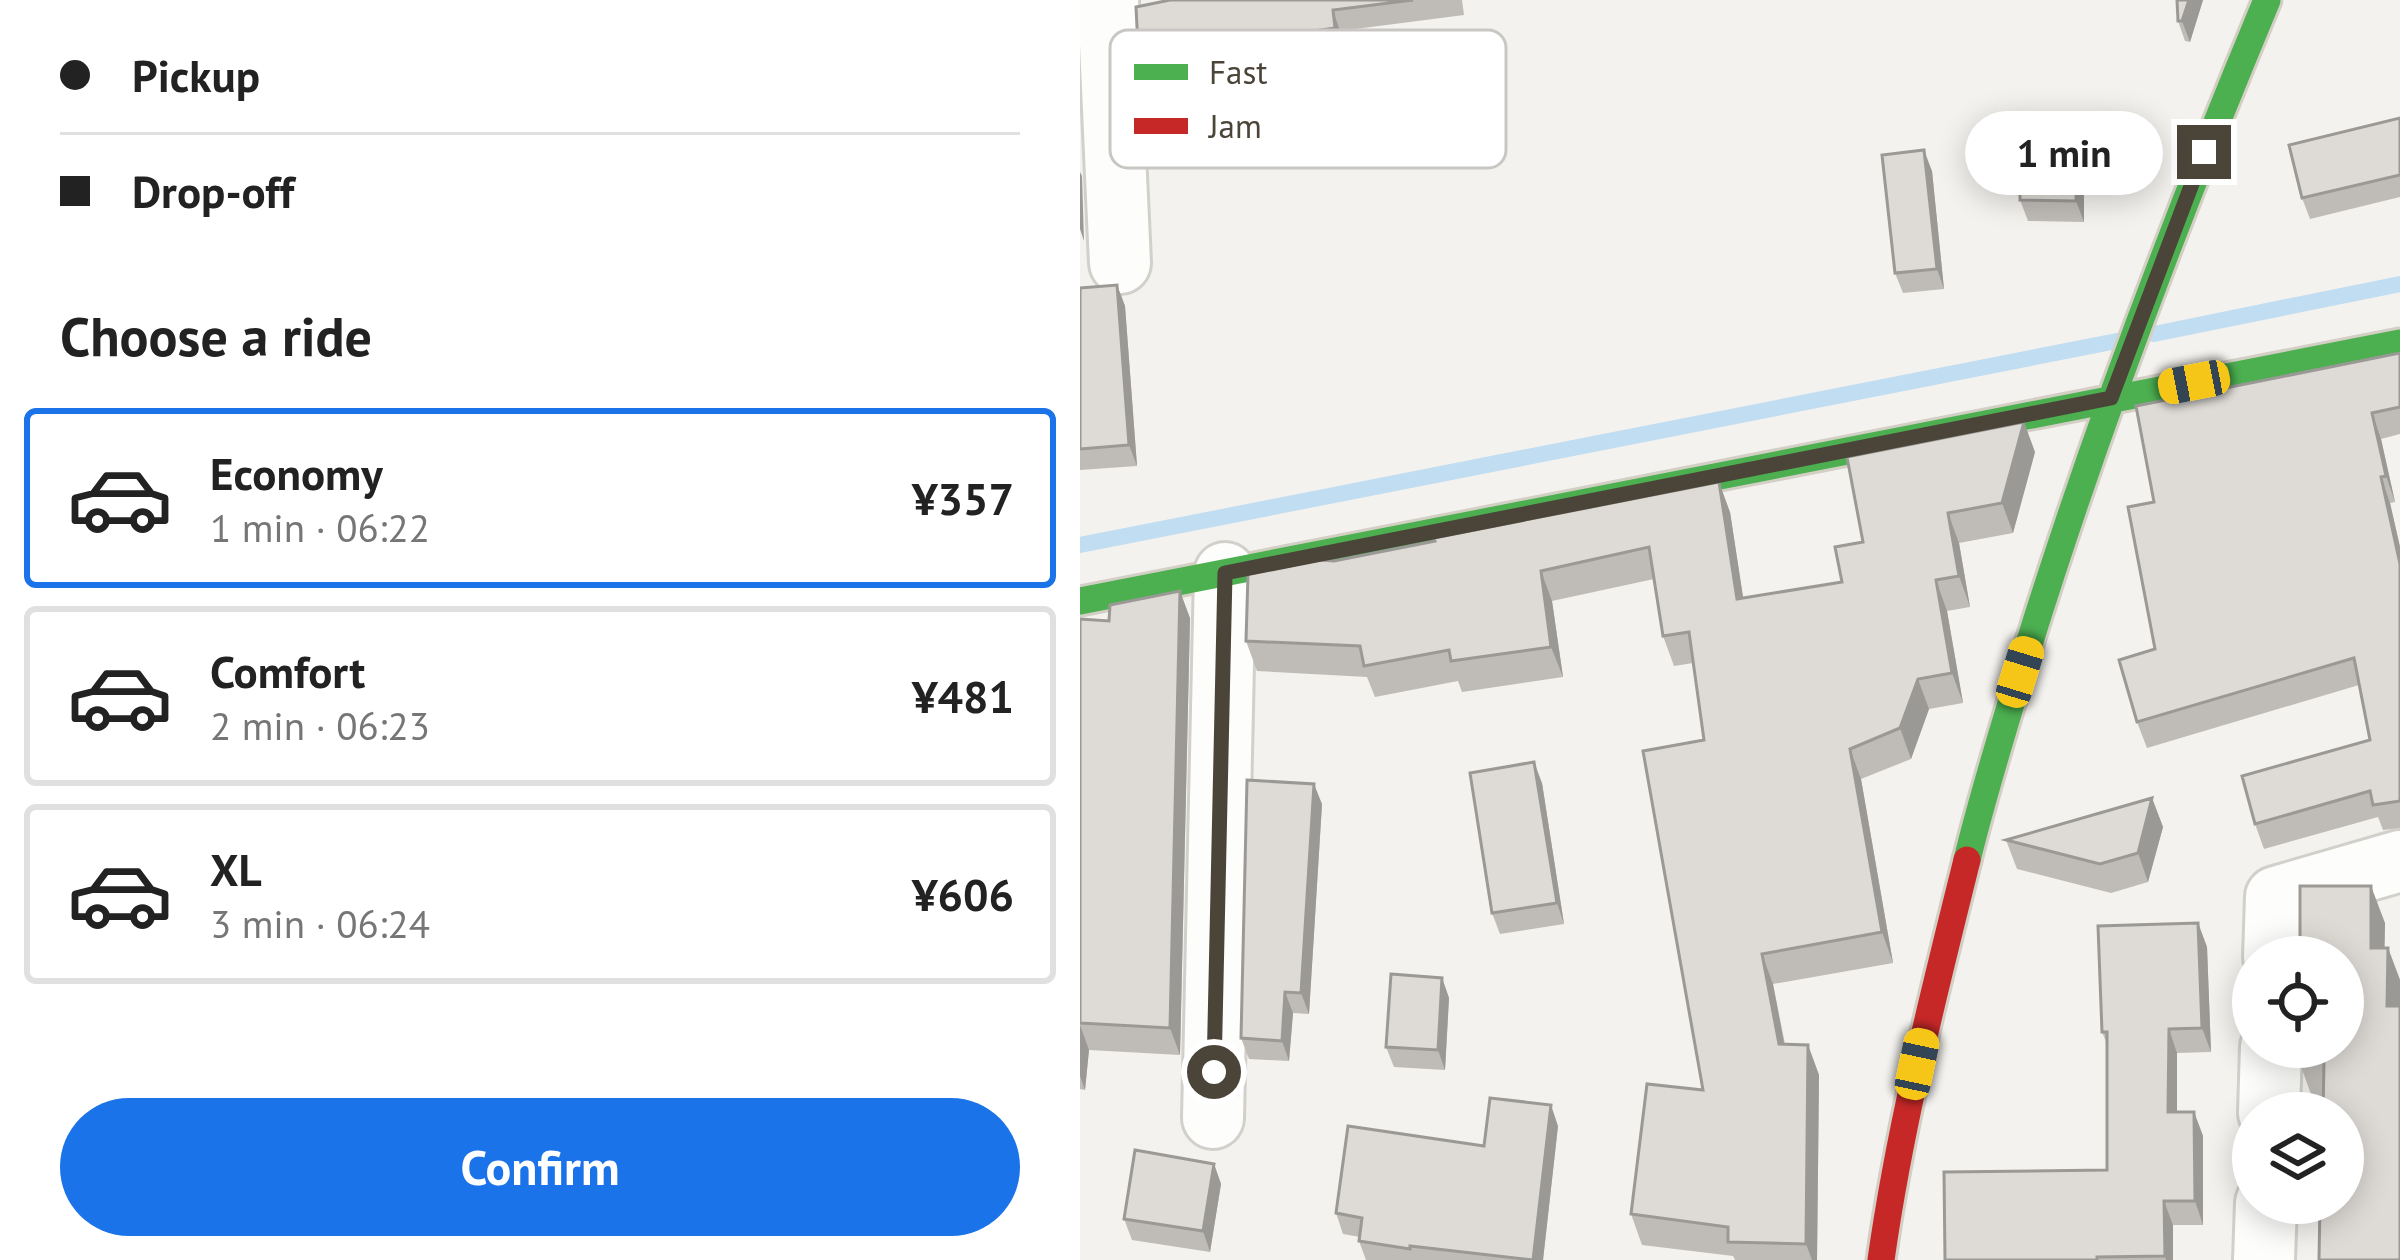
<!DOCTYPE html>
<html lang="en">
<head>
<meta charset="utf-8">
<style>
	:root { --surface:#fff; --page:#f2f2f2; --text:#222; --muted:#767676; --line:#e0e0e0; --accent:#1a73e8 }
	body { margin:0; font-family:"PT Sans",sans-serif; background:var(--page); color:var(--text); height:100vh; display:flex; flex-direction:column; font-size:45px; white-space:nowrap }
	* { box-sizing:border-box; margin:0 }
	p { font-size:39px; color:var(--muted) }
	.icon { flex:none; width:66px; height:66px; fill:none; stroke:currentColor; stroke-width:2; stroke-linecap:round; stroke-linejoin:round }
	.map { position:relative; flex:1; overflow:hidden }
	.details { display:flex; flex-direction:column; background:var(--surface); width:1080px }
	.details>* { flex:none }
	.guide { display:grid; align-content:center; height:264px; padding:0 60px; background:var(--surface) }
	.buttons { position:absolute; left:1152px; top:936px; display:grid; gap:24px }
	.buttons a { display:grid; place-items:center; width:132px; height:132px; border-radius:50%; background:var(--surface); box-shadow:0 6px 30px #0003; font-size:60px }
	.end { position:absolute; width:54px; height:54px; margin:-27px; border:15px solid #4b4439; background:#fff; box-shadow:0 0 0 6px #fff }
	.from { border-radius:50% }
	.bubble { position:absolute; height:84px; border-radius:42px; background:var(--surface); box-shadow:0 6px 30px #0003; font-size:39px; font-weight:700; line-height:84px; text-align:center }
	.car { position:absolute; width:36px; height:72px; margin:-36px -18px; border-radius:15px; box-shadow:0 0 9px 3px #0007; background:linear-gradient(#f5c518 24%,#345 0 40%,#f5c518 0 76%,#345 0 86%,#f5c518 0) }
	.guide b { display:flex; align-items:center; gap:42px; height:114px; font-size:45px }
	.guide b+b { border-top:3px solid var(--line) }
	.guide i { width:30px; height:30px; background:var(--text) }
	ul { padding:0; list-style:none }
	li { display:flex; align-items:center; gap:36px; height:180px; margin:0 24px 18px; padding:0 36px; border:6px solid var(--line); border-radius:12px }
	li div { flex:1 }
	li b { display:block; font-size:45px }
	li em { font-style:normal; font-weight:700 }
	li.active { border-color:var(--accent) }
	li>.icon { width:108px; height:108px; stroke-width:1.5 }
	h2 { padding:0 60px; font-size:54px; line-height:144px }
	.action { display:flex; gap:24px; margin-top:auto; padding:24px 60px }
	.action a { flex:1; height:138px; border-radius:72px; background:var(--accent); color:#fff; font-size:48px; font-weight:700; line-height:138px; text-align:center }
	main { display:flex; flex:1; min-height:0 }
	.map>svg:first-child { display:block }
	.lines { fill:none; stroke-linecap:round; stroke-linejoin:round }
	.stream { stroke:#c0ddf1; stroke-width:16 }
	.street-casing { stroke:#d2d0cb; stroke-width:66 }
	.fast-casing { stroke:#d3cfc5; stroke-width:33 }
	.jam-casing { stroke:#d3cfc5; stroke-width:33 }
	.street { stroke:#fdfdfc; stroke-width:60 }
	.fast { stroke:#4caf50; stroke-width:27 }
	.jam { stroke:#c62828; stroke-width:27 }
	.wall { fill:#bfbcb8 }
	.shaded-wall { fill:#9b9996 }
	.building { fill:#dedbd6; stroke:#9b9996; stroke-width:3 }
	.route { stroke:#4b4439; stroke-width:15 }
	.key { fill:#fff; stroke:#c9c7c4; stroke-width:3 }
	.key-label { font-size:33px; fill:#4b4439 }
</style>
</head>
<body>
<main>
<section class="details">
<div class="guide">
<b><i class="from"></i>Pickup</b>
<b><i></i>Drop-off</b>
</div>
<h2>Choose a ride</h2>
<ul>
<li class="active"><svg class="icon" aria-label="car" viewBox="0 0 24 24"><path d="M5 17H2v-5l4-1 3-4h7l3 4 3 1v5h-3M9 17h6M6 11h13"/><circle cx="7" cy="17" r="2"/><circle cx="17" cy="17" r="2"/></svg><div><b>Economy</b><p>1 min · 06:22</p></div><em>¥357</em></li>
<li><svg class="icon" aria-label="car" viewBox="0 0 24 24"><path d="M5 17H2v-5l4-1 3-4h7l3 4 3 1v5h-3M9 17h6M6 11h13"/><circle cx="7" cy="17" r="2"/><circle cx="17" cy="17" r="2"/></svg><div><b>Comfort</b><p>2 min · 06:23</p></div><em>¥481</em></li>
<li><svg class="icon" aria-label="car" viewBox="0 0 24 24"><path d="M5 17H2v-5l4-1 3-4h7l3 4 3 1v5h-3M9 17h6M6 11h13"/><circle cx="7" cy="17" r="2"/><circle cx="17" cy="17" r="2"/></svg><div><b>XL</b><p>3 min · 06:24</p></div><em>¥606</em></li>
</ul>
<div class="action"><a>Confirm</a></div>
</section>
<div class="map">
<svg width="1320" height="1260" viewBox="0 0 1320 1260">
	<rect width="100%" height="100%" fill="#f4f2ee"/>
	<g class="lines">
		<!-- stream -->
		<path class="stream" d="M1074,334L1320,284
			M0,545L1037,341"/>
		<defs>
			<path id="street" d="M28,0L40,263
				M1194,957L1196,897L1320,861
				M1189,1113L1191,1047
				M133,1118L145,573
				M1184,1260L1186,1203"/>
			<path id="fast" d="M0,601L1320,343
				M887,860C905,786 928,714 950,641C1018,423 1099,211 1187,0"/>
			<path id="jam" d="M801,1260C820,1125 854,993 887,860"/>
		</defs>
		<!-- street casing -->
		<use href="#street" class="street-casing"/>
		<!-- fast casing -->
		<use href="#fast" class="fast-casing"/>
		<!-- jam casing -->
		<use href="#jam" class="jam-casing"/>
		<!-- street -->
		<use href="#street" class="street"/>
		<!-- fast -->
		<use href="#fast" class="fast"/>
		<!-- jam -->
		<use href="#jam" class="jam"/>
	</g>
	<!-- wall -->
	<path class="wall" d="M90,0H382L384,15L260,31L263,49L148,64L153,87L70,105L63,84Z
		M1097,0H1123L1110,42L1105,41L1098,21Z
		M1320,118V197L1230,219L1222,198Z
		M997,141L1004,162V222L948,221L940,200Z
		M852,171L864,289L823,293L815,273Z
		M37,285L45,306L57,466L0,470V288Z
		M1320,353V434L1301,439L1315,502L1310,503L1320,547V828L1303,830L1298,817L1184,849L1175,824L1290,740L1279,685L1067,748L1057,722L1075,649L1074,502Z
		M955,452L933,533L879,543L890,607L867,611L883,703L849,709L831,759L781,779L813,963L693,984L705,1044L728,1045L739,1075L737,1260H655L653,1256L562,1245L551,1214L623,1090L624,740L613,663L594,666L583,636L574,579L472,601L483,677L382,692L378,681L295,697L287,677L177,671L166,641L254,561L650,512L663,598L762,582L783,542Z
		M110,618L100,1055L9,1050L5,1090L0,1089V619L29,621Z
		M462,783L484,924L420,934L412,913Z
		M1072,798L1083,827L1068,882L1031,893L937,869L926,840Z
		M242,804L229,1014L213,1013L209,1061L169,1059L161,1038Z
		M1118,923L1127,947L1131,1052L1097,1053V1112H1114L1123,1136V1225H1093V1260H865L1027,1170V1044L1022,1032Z
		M1305,923L1304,948H1308L1320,980V1260L1243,1097H1232L1219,1061Z
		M362,978L369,998L365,1070L314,1067L306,1047Z
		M478,1126L463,1260H286L279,1241L280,1237L263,1234L256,1213L404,1146Z
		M134,1164L141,1184L130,1252L52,1240L44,1219Z"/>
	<!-- shaded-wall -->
	<path class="shaded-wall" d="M1109,0H1123L1110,42L1102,21Z
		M253,10L260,31L263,49L255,28Z
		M141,44L148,64L153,87L145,67Z
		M997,141L1004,162V222L996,201Z
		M844,150L852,171L864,289L857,269Z
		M0,172L2,176L4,241L0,229Z
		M37,285L45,306L57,466L49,445Z
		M1292,413L1301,439L1315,502L1306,476Z
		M944,422L955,452L933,533L922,503Z
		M1301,477L1310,503L1320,547V564Z
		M639,482L650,512L668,629L657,599Z
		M868,513L879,543L890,607L879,576Z
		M461,571L472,601L483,677L471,647Z
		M856,580L867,611L883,703L872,673Z
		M100,591L110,618L100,1055L90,1028Z
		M838,679L849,709L831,759L820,728Z
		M770,749L781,779L813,963L802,932Z
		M454,762L462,783L484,924L477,903Z
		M234,784L242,804L229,1014L221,993Z
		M1072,798L1083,827L1068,882L1058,853Z
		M1291,886L1305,923L1304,984L1291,948Z
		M1118,923L1127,947L1131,1052L1122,1028Z
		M1308,948L1320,980V1041L1307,1006Z
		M682,954L693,984L710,1075L699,1044Z
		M362,978L369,998L365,1070L358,1050Z
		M205,992L213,1013L209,1061L202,1041Z
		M0,1025L9,1050L5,1090L0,1076Z
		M1089,1029L1097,1053V1136L1088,1112Z
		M728,1045L739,1075L737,1260H732L726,1244Z
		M471,1105L478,1126L463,1260H453Z
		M1114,1112L1123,1136V1225L1115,1201Z
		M134,1164L141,1184L130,1252L123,1231Z
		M1084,1201L1093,1225V1260H1086L1085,1256Z"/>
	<!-- building -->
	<path class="building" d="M90,0H333L253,10L255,28L141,44L145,67L63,84L59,67L56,7Z
		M1097,0H1109L1102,21H1098Z
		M1320,118V175L1222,198L1209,145Z
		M940,140L997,141L996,201L940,200Z
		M844,150L857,269L815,273L802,155Z
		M37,285L49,445L0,449V288Z
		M1320,353V407L1292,413L1306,476L1301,477L1320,564V801L1293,805L1290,791L1175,824L1162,776L1290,740L1274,658L1057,722L1039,660L1075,649L1048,507L1074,502L1056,406Z
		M944,422L922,503L868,513L879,576L856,580L872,673L838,679L820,728L770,749L802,932L682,954L699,1044L728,1045L726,1244L648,1242V1227L551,1214L567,1084L623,1090L563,751L624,740L609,632L583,636L569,547L461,571L471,647L371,661L369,650L284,666L280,646L166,641L168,574L240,560L254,561L355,541L354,538L639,482L657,599L762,582L755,547L783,542L767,457Z
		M100,591L90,1028L0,1023V619L29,621L30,605Z
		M454,762L477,903L412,913L390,773Z
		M167,780L234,784L221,993L205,992L202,1041L161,1038Z
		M1072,798L1058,853L1020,864L926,840Z
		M1220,886H1291V948H1308L1307,1006H1320V1260H1239L1240,1203H1263V1113H1243L1244,1061H1219V1047H1263V957H1220Z
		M1118,923L1122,1028L1089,1029L1088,1112H1114L1115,1201H1084L1085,1256L1017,1257V1260H865L864,1172L1027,1170V1032H1022L1018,926Z
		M311,974L362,978L358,1050L306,1047Z
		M410,1098L471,1105L453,1260L330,1246V1249L279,1241L282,1218L256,1213L268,1126L404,1146Z
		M55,1150L134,1164L123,1231L44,1219Z"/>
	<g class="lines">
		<!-- route -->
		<path class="route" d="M134,1072L145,573L1031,398L1124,152"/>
	</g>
	<!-- legend -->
	<rect x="30" y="30" width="396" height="138" rx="18" class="key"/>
	<rect x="54" y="64" width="54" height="16" fill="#4caf50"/>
	<rect x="54" y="118" width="54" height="16" fill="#c62828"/>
	<g class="key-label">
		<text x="129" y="84">Fast</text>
		<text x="129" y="138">Jam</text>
	</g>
</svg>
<div class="buttons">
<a><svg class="icon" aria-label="locate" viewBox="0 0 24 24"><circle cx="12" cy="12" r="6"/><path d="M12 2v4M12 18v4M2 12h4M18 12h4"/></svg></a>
<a><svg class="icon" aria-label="layers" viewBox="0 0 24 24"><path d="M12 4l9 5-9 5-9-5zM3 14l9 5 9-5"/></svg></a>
</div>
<i class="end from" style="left:134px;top:1072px"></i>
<i class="end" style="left:1124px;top:152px"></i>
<div class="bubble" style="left:885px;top:111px;width:198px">1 min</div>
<i class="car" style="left:1114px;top:382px;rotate:259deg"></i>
<i class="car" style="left:940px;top:672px;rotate:17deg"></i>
<i class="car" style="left:837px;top:1064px;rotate:12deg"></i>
</div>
</main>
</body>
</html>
